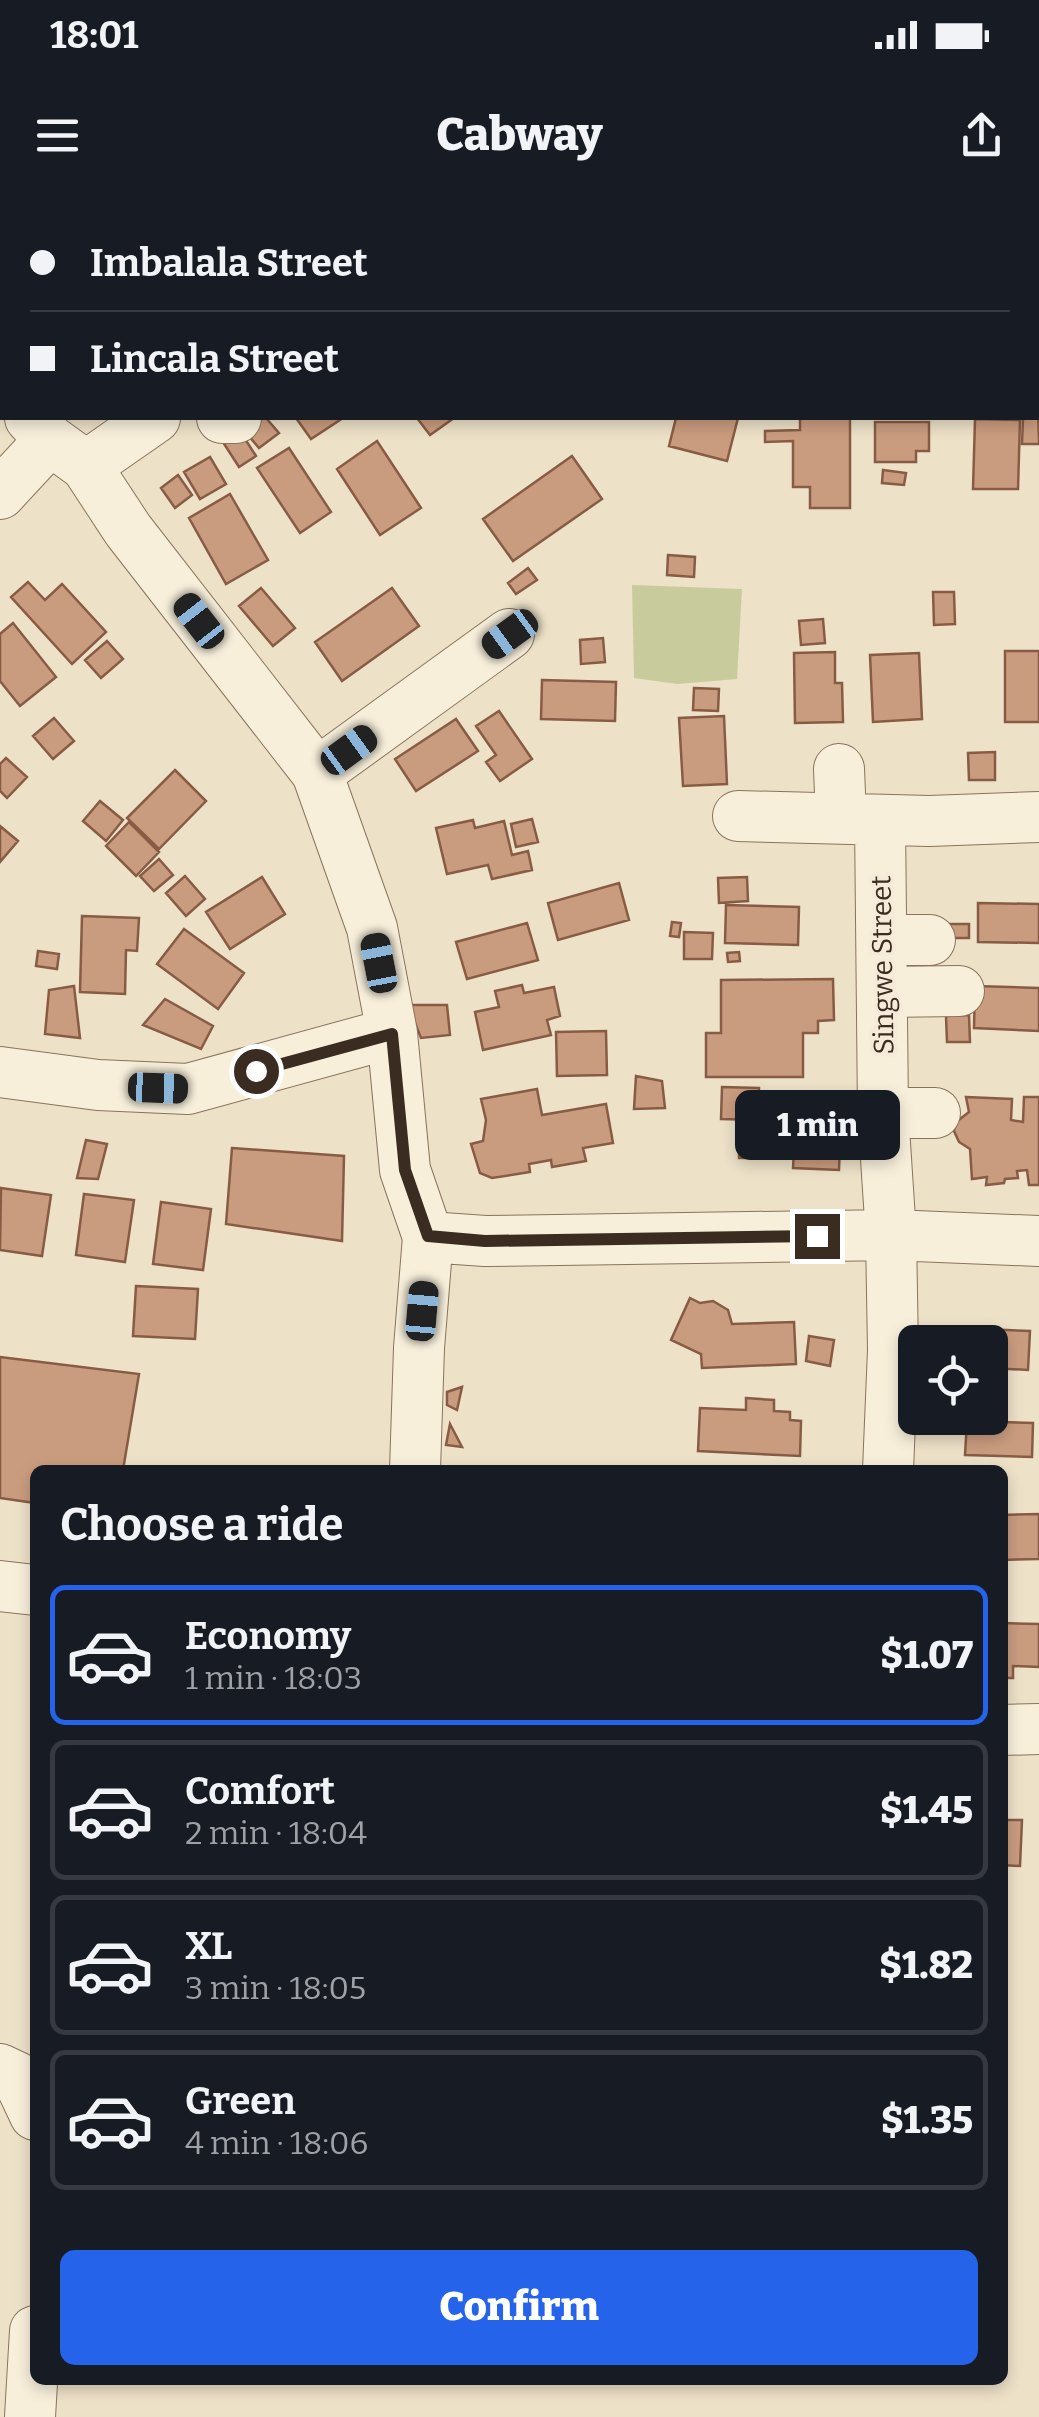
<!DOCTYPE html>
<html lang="en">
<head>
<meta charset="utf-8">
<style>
	:root { --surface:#171b24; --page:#242831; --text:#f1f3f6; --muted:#9ea1a6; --line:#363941; --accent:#2563eb }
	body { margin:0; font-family:Bitter,serif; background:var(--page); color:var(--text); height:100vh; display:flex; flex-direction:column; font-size:38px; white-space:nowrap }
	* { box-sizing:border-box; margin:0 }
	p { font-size:32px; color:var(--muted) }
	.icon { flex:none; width:55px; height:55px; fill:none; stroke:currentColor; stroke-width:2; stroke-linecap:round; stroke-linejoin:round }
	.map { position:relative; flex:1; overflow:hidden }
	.side { position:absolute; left:30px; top:1265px; width:978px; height:920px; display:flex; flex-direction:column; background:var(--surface); border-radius:15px; box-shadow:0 5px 15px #0003 }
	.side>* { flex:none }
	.top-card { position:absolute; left:0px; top:0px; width:1040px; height:220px; box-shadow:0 5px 15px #0003; display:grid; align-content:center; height:220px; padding:0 30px; background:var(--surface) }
	.fabs { position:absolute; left:898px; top:1125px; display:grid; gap:20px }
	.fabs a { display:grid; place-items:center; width:110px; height:110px; border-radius:15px; background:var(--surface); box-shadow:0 5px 15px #0003; font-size:50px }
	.end { position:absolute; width:45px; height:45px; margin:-22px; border:12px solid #3a2c21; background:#fff; box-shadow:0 0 0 5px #fff }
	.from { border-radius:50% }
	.bubble { position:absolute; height:70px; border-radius:15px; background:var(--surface); box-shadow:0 5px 15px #0003; font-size:32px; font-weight:800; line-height:70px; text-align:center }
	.car { position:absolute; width:30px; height:60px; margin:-30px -15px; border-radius:12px; box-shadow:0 0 8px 2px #0007; background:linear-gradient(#222 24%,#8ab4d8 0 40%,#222 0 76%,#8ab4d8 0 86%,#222 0) }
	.top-card b { display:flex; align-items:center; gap:35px; height:95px; font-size:38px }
	.top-card b+b { border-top:2px solid var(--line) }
	.top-card i { width:25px; height:25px; background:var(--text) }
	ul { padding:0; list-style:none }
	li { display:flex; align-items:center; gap:30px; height:140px; margin:0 20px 15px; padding:0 10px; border:5px solid var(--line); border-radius:15px }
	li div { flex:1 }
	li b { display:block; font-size:38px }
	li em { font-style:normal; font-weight:800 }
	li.selected { border-color:var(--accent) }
	li>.icon { width:90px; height:90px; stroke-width:1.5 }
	h2 { padding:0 30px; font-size:45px; line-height:120px }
	.primary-button { display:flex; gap:20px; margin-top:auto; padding:20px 30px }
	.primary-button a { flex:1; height:115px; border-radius:15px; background:var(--accent); color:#fff; font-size:40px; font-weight:800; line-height:115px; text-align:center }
	.status { display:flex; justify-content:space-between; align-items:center; height:70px; padding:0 50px; background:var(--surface); direction:ltr }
	.status svg { height:28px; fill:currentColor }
	header { display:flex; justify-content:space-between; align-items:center; height:130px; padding:0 30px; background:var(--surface); font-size:45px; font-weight:800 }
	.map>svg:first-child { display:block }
	.green { fill:#c8cc9c }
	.building { fill:#ca9c7f; stroke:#885c44; stroke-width:2.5 }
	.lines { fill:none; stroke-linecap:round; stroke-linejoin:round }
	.minor-casing { stroke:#89735d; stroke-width:52 }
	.minor { stroke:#f8efdb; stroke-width:50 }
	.route { stroke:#3a2c21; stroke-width:12 }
	.labels { text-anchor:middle; stroke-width:8; stroke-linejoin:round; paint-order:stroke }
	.street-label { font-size:28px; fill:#3a2c21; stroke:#f5ebd8 }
</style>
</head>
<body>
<div class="status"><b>18:01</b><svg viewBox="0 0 49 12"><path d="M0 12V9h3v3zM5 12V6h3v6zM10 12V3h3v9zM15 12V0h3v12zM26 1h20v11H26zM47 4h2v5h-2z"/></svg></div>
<header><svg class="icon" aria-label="menu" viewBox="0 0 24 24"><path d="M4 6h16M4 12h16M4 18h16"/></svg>Cabway<svg class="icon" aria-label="share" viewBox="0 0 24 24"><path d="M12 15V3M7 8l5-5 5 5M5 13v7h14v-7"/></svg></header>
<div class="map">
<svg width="1039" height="2217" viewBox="0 0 1039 2217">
	<rect width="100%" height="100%" fill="#ede1c8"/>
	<!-- green -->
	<path class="green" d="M632,385L742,389L737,479L677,484L634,478Z"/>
	<!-- building -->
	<path class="building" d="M166,0H214L216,2H162Z
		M621,0H666L667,2H622Z
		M1038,210L1039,244H1022L1023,218H1038Z
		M256,218H266L279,233L259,248L242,228Z
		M296,218H343L311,239Z
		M417,218H454L430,235Z
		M676,218H738L727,261L669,246Z
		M800,218H850V308H810V287H793V241L765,242V231L800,230Z
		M975,219L1020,220L1018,289H973Z
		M875,222H929V251H916V262H875Z
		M238,228L256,256L239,267L221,239Z
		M377,241L421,308L380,335L337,269Z
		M289,248L331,312L300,333L257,268Z
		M572,256L602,299L513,361L483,319Z
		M210,257L226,284L200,299L184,272Z
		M883,270L906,273L904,285L882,283Z
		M178,275L192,295L175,308L161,288Z
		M230,294L268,360L226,384L189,318Z
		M668,355L695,357L694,377L667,375Z
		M528,368L537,380L516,394L508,383Z
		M28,382L45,400L62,384L106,432L72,464L11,397Z
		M261,388L295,428L273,446L239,406Z
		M392,388L419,426L342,481L315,442Z
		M933,392H954L955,424L934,425Z
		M823,419L825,443L801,445L799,421Z
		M13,423L56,477L20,506L0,481V434Z
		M603,438L605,462L581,464L580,440Z
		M107,441L123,459L101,478L85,460Z
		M1005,451H1039V522H1005Z
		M835,452V483H842L843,522L795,523L794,453Z
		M919,453L922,519L873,522L870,455Z
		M542,480L616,482L615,521L541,519Z
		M694,488L719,489L718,511L693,510Z
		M499,511L532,559L500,581L486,562L496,555L476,526Z
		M724,516L727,584L683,586L679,518Z
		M54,518L74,541L53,559L33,536Z
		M456,519L478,551L416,591L395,559Z
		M995,552V580H969L968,553Z
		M6,558L27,577L7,598L0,591V564Z
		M175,570L206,601L159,649L127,618Z
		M100,601L123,620L106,641L83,621Z
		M532,619L538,642L516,647L511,624Z
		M473,620L475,628L504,621L512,655L528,651L532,670L492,679L488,665L447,674L436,628Z
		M129,622L159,652L136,676L106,646Z
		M0,626L18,641L0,662Z
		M159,659L173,675L154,691L140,676Z
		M185,676L205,699L186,716L166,693Z
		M262,677L285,714L230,749L206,712Z
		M747,677L748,701L719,703L718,678Z
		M619,683L629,720L558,740L548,703Z
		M978,703L1039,704V743L978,742Z
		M726,705L799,707L798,745L725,743Z
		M82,716L139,718L137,751L126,750L125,794L80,792Z
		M672,722L681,723L679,737L670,736Z
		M527,723L538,760L467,779L456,742Z
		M939,724H969V738H939Z
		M184,729L244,773L218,809L157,764Z
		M684,732L713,733L712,759H684Z
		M38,751L59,754L57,769L36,766Z
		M739,752L740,761L728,762L727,753Z
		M833,779L834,820L818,821V833H803V877H706V833H721V780Z
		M522,785L524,793L554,787L560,816L547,820L551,835L483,850L475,812L499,807L495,791Z
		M74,786L80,838L45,834L49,790Z
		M975,786L1039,788V831L974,828Z
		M165,799L213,826L201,849L143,825Z
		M408,805H447L450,835L421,838Z
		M969,815L970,842H947L946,816Z
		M606,831L607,875L557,876L556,832Z
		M636,876L662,881L665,908L634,909Z
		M722,887L759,888L758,920L721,919Z
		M537,889L542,915L606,904L613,943L583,948L586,961L552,967L551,960L529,964L530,972L492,978L480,973L471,944L483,941L486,920L481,899Z
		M966,897L1012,899L1011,920L1023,922L1024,897H1039V985H1029L1027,970L1017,971L1018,978L1005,979L1004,983L986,985L987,977L972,979L970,949L959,942L954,931L955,923L969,912Z
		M755,917H795V958H739V930H755Z
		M796,917L841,919L839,970L793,968Z
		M86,940L107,944L98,979L77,978Z
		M232,948L344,956L342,1041L226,1024Z
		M1,988L51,995L42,1056L0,1050Z
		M84,994L134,1000L125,1062L76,1055Z
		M161,1002L211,1009L203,1070L153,1064Z
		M136,1086L198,1089L195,1139L133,1136Z
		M690,1098L700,1103L713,1101L728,1110L732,1124L794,1122L796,1164L702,1168L701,1154L671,1140Z
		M961,1128L1030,1131L1028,1170L990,1168V1142H960Z
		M809,1136L834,1140L830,1166L806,1161Z
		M0,1157L139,1174L123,1270H35V1303L0,1298Z
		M462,1187L457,1210L447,1205V1192Z
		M746,1198L774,1200V1211L790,1212V1220L801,1221L800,1256L698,1251L700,1208L746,1210Z
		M967,1221L1033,1223L1032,1257L965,1255Z
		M450,1224L462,1247L446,1245Z
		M1039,1314V1359L1002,1360V1315Z
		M1002,1423L1039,1424V1467L1013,1466V1478H1002Z
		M1002,1620H1022L1020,1666L1002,1665Z"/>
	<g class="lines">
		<defs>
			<path id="minor" d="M878,0V2
				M460,2L464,0
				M1038,137L1039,172
				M0,184L2,187
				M30,218L50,240L86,266L128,330L317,573L372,728L392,833L405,970L428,1037L485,1041L891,1035L1039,1041
				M222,218H236
				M86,266L155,218
				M0,294L50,240
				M839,569L841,618
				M317,573L509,434
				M738,616L929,621L1039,617
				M880,620L883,913L891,1035L893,1150L888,1270
				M884,740H930
				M883,792L959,791
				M0,872L98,885L188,889L392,833
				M883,913H935
				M415,1270L419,1148L428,1037
				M0,1386L35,1390
				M1002,1530L1039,1529
				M0,1869L17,1877L35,1915
				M30,2217L35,2131"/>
		</defs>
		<!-- minor casing -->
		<use href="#minor" class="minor-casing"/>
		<!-- minor -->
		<use href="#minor" class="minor"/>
	</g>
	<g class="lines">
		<!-- route -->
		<path class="route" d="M256,871L392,834L405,970L428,1036L485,1041L817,1036"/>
	</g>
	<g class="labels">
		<!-- street labels -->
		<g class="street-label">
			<text transform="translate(882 765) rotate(-91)" y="10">Singwe Street</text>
		</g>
	</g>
</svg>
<div class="fabs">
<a><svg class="icon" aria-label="locate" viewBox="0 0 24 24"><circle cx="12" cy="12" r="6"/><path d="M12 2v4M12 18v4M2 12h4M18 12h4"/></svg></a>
</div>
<i class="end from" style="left:256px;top:871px"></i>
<i class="end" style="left:817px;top:1036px"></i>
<div class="bubble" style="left:735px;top:890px;width:165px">1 min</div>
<i class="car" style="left:199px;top:421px;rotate:322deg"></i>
<i class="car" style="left:510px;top:434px;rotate:234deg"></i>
<i class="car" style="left:349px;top:550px;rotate:54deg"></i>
<i class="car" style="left:379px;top:763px;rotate:349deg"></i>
<i class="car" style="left:158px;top:888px;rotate:92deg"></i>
<i class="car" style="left:422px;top:1111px;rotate:5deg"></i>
<div class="top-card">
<b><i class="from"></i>Imbalala Street</b>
<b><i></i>Lincala Street</b>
</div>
<section class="side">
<h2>Choose a ride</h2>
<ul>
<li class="selected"><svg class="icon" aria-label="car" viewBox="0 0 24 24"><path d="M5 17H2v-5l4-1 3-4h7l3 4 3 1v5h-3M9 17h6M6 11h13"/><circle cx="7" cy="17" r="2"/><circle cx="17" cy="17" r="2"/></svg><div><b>Economy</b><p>1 min · 18:03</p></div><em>$1.07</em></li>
<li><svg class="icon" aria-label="car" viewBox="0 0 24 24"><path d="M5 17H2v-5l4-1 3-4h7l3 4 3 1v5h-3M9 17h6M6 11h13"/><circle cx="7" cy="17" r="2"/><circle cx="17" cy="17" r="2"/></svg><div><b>Comfort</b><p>2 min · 18:04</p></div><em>$1.45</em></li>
<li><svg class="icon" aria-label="car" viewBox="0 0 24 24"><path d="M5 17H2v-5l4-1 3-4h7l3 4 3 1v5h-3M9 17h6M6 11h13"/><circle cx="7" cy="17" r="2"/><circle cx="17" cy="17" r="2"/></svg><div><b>XL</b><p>3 min · 18:05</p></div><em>$1.82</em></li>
<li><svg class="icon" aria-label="car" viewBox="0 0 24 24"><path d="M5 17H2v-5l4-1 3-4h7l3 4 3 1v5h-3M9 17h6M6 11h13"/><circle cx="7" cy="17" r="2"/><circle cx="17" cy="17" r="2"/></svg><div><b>Green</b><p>4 min · 18:06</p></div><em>$1.35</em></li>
</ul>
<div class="primary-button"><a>Confirm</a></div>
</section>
</div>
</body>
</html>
